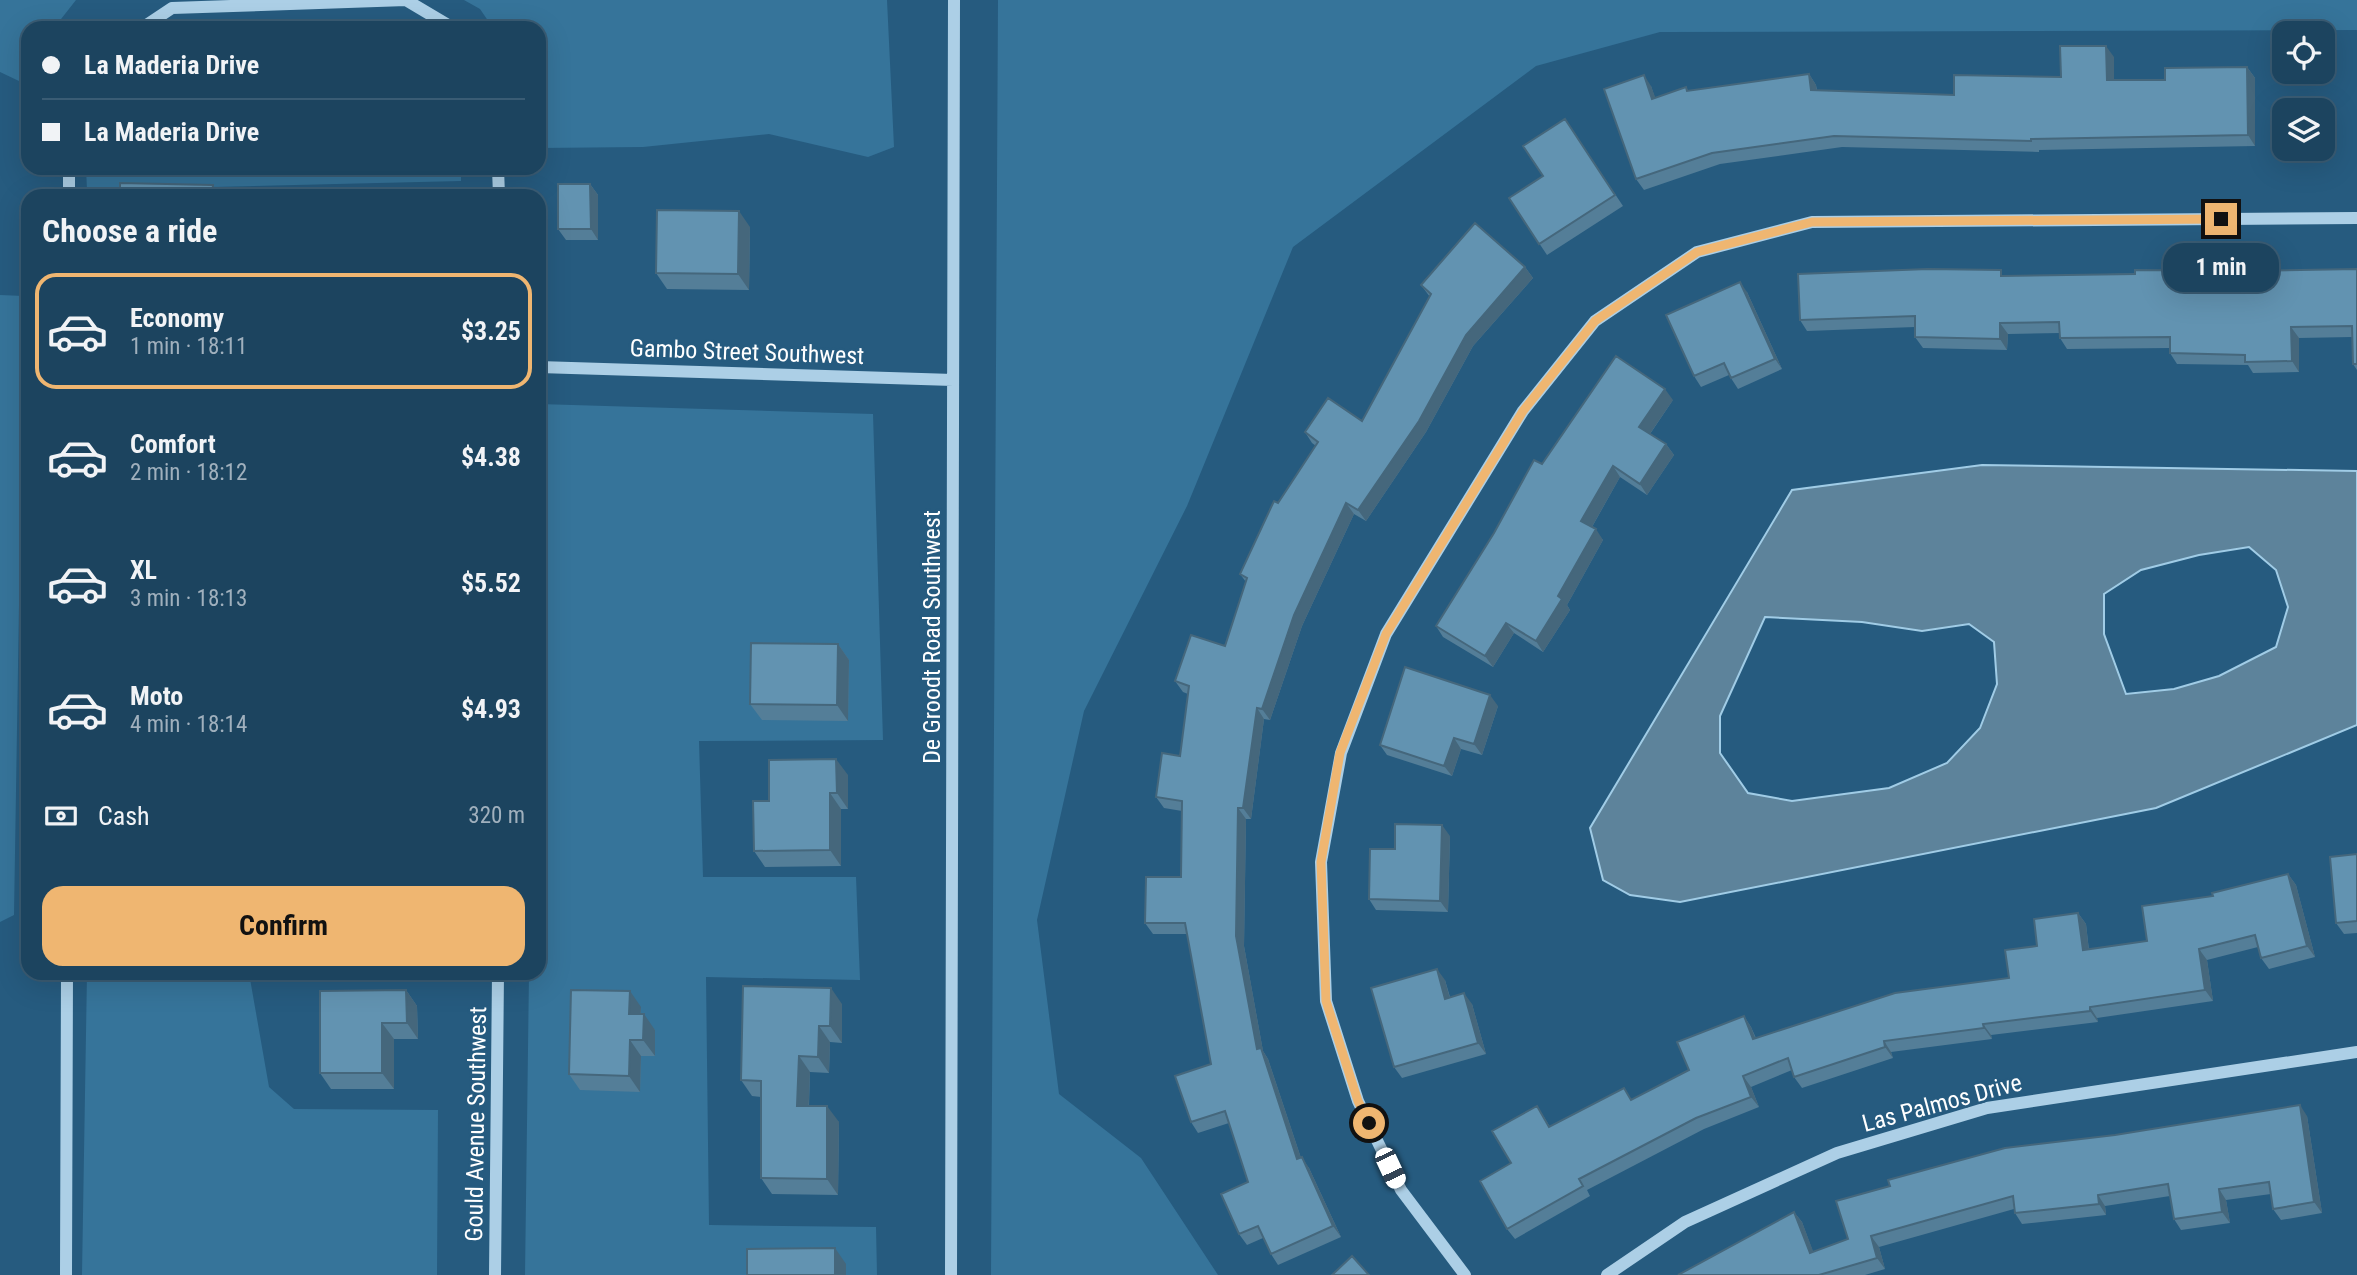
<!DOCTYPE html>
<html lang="en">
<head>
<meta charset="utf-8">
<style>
	:root { --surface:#1c445f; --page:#254b65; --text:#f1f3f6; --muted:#a0b0bd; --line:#3a5c74; --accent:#efb671 }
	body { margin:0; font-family:"Roboto Condensed",sans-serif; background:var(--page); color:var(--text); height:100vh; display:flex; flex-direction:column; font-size:26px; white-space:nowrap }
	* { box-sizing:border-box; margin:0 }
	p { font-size:23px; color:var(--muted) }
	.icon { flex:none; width:38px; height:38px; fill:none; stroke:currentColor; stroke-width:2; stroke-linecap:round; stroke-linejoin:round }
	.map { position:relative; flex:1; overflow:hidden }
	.details { position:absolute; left:21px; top:189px; width:525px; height:791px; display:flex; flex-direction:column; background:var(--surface); border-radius:21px; box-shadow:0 7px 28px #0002,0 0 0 2px var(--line) }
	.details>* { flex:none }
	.top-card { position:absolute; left:21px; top:21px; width:525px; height:154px; border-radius:21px; box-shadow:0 7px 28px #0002,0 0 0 2px var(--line); display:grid; align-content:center; height:154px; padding:0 21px; background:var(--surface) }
	.controls { position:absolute; left:2272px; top:21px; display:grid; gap:14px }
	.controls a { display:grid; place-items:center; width:63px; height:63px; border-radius:14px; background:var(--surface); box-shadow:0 7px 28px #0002,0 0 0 2px var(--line); font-size:35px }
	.end { position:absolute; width:32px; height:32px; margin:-16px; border:9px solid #efb671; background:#111; box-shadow:0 0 0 4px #111 }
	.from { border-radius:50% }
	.bubble { position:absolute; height:49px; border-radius:21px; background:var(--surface); box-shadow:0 7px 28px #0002,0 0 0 2px var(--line); font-size:23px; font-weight:700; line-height:49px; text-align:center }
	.car { position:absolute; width:21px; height:42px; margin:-21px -10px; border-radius:9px; box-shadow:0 0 5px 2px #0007; background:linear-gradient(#fff 24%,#345 0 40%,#fff 0 76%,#345 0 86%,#fff 0) }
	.top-card b { display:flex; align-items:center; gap:24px; height:66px; font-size:26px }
	.top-card b+b { border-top:2px solid var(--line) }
	.top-card i { width:18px; height:18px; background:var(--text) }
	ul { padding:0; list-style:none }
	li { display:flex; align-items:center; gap:21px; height:116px; margin:0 14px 10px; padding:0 7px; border:4px solid transparent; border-radius:21px }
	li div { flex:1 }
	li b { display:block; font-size:26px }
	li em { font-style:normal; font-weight:700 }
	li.active { border-color:var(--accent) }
	li>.icon { width:63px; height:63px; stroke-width:1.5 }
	h2 { padding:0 21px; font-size:32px; line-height:84px }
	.pay { display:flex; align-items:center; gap:18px; height:77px; padding:0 21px; font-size:26px }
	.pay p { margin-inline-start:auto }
	.cta { display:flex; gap:14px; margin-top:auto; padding:14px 21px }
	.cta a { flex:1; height:80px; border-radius:21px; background:var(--accent); color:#111; font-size:28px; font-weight:700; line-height:80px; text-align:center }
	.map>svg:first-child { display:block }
	.green { fill:#36749a }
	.water { fill:#5d839b; stroke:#a0cce6; stroke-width:2; fill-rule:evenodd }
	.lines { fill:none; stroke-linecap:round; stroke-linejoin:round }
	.minor { stroke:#accfe6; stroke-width:12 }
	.wall { fill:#547e98 }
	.shaded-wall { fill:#45677c }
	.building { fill:#6293b1; stroke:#45677c; stroke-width:2 }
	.route { stroke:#efb671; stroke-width:9 }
	.labels { text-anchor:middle; stroke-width:5; stroke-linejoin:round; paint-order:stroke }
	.street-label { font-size:24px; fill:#fff; stroke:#265b7f }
</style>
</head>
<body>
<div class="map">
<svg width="2357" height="1275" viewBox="0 0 2357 1275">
	<rect width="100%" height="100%" fill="#265b7f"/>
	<!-- green -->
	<path class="green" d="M0,0H76L54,28H28V69L21,82L0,72Z
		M464,0H887L894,147L868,157L769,134L643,147L539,148V28H493L480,9Z
		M998,0H2357V30L1660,32L1536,66L1293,247L1187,506L1084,711L1037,920L1059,1094L1141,1158L1218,1275H991Z
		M86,168H461V181L87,190Z
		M0,295L24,296L14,915L0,922Z
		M539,404L873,414L883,740L699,741L703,877H856L860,980L706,977L709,1225L876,1227L877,1275H525L529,973H539Z
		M87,973H249L269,1087L294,1109L438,1110L437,1275H82Z"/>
	<!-- water -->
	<path class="water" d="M1982,465L2357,471V725L2156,808L1680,902L1630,895L1603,880L1590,828L1792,490ZM2249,547L2276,570L2288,607L2276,647L2219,676L2174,689L2126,694L2104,634V594L2141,570L2199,555ZM1765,617L1862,622L1922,631L1969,624L1994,642L1997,684L1980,728L1947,763L1889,788L1792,801L1748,793L1720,753V716Z"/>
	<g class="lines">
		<!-- minor -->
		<path class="minor" d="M142,28L172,8L406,0L453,28
			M498,168L499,196
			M69,196V168
			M539,367L953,380
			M66,1275L67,973
			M495,1275L498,973
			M951,1275L954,0
			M1465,1275L1401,1190L1358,1101L1326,1001L1321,862L1341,753L1386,634L1523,411L1595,321L1697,252L1812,222L2357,218
			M1607,1275L1685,1222L1837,1153L1987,1108L2357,1052"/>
	</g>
	<!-- wall -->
	<path class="wall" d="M2114,57V80H2165L2247,67L2255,78V146L2039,150V152L1842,147L1720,164L1644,190L1636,179L1651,86L1655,98L1686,87L1688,91L1809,74L1816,85L1817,90L1954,95L2061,77Z
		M1565,119L1623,206L1547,255L1509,198L1543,176Z
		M590,184L598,195V240H566L558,229Z
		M750,227L749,290L667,289L656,273Z
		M1525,267L1533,278L1473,346L1426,432L1366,521L1354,514L1302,626L1270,720L1264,719L1251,819H1246L1244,946L1263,1051L1268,1059L1301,1158L1309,1168L1341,1237L1278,1265L1271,1254L1263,1238L1247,1245L1239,1234L1248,1182L1229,1123L1198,1133L1191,1122L1211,1064L1187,934H1153L1145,923L1181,877L1182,811L1164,808L1156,797L1180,756L1188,694L1183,692L1175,681L1225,646L1246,582L1240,574L1316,446L1312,443L1305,432L1362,421L1430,297L1421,285Z
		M2357,269V370L2353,364L2352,337L2299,338V372L2253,373L2248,365L2177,364L2170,353V348L2067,349L2060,338V333L2008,334L2007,350L1923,348L1915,337V327L1807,331L1800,320L2005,276Z
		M1747,292L1782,369L1738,389L1729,375L1701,387L1694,376Z
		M1673,400L1650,434L1666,444L1674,455L1647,495L1620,477L1592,527L1603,540L1567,605L1570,610L1543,652L1514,633L1493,667L1443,637L1436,626L1494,533L1542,464Z
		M838,644L849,660L848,721L762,720L750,704Z
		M1498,706L1482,755L1461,749L1452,776L1387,755L1380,745Z
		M848,775V809H841V866L765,867L754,851Z
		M1450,836L1448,912L1376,910L1369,899L1395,849Z
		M2357,854V933L2344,934L2336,923Z
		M2288,874L2296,885L2315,957L2269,969L2261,958L2258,947L2207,960L2213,1001L2097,1018L2098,1022L1991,1035L1992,1039L1891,1052L1893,1058L1802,1088L1794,1077L1792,1070L1751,1087L1759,1107L1704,1129L1587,1190L1590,1196L1515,1239L1507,1229L1511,1163L1544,1117L1550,1127L1632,1099L1689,1070L1744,1016L1751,1027L1756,1038L2009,978L2037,946L2078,913L2086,924L2089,950L2147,941L2213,896Z
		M1445,980L1450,997L1472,1004L1486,1054L1402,1078L1394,1067Z
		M406,990L417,1006L418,1039H394V1089H331L320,1073Z
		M842,1004V1043L830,1042L829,1073L810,1072L809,1106L839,1122L838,1195L772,1194L761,1178V1097L752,1096L741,1080Z
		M641,1007V1014L655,1030V1056H641L640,1092L580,1090L569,1074Z
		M2307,1116L2322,1213L2281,1220L2273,1209L2271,1194L2226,1200L2230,1223L2181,1230L2174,1219L2170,1196L2105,1206L2106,1215L2022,1224L2015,1213L2014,1209L1879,1247L1885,1269L1865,1275H1678L1794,1212L1802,1222L1813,1252L1848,1239Z"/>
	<!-- shaded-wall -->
	<path class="shaded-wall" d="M2106,46L2114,57V91L2107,80Z
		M2247,67L2255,78V146L2248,135Z
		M1809,74L1816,85L1818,101L1811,90Z
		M1644,75L1651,86L1660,110L1652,99Z
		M590,184L598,195V240L591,229Z
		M213,185L220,196H212Z
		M739,211L750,227L749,290L738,274Z
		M1525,267L1533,278L1473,346L1426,432L1366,521L1358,510L1466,335Z
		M1740,282L1747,292L1782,369L1775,359Z
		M2000,323L2008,334L2007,350L2000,339Z
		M2291,327L2299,338V372L2292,361Z
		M1665,389L1673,400L1647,438L1639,427Z
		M1666,444L1674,455L1647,495L1640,484Z
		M1613,466L1620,477L1589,532L1581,521Z
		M1346,503L1354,514L1302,626L1270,720L1262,709L1294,615Z
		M1596,529L1603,540L1567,605L1570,610L1543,652L1536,641L1558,596Z
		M1506,623L1514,633L1493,667L1485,656Z
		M838,644L849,660L848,721L837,705Z
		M1490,695L1498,706L1482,755L1474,744Z
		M1257,708L1264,719L1251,819L1243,808Z
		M1454,738L1461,749L1452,776L1444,766Z
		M836,759L848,775V809L837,793Z
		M830,793L841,809V866L830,850Z
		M1238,808L1246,819L1244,946L1263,1051L1268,1059L1305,1170L1297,1159L1257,1049L1236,936Z
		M1442,825L1450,836L1448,912L1440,901Z
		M2288,874L2296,885L2315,957L2307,946Z
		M2078,913L2086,924L2090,961L2083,950Z
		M2199,949L2207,960L2213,1001L2205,990Z
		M1437,969L1445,980L1453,1010L1445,999Z
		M831,988L842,1004V1043L830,1026Z
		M406,990L417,1006L418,1039L407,1023Z
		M630,991L641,1007L640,1030L629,1014Z
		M1464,993L1472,1004L1486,1054L1478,1043Z
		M2090,1007L2097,1018L2098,1022L2090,1011Z
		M644,1014L655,1030V1056L643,1040Z
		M1744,1016L1751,1027L1760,1050L1753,1039Z
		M382,1023L394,1039V1089L382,1073Z
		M1983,1024L1991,1035L1992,1039L1984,1028Z
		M819,1026L830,1042L829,1073L818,1057Z
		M630,1040L641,1056L640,1092L629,1076Z
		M1884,1041L1891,1052L1893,1058L1885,1047Z
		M799,1056L810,1072L808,1122L797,1106Z
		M1743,1076L1751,1087L1759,1107L1751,1097Z
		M2300,1105L2307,1116L2322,1213L2314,1202Z
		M827,1106L839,1122L838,1195L827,1179Z
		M1302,1157L1309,1168L1341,1237L1333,1226Z
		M2219,1189L2226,1200L2230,1223L2222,1212Z
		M2098,1195L2105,1206L2106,1215L2099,1204Z
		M1794,1212L1802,1222L1818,1264L1810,1253Z
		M1871,1236L1879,1247L1885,1269L1877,1258Z
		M835,1248L846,1264V1275H835Z"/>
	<!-- building -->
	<path class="building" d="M2060,46H2106L2107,80H2165V68L2247,67L2248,135L2031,139V141L1834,136L1712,153L1636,179L1604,89L1644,75L1652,99L1686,87L1687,91L1809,74L1811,90L1954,95V75L2061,77Z
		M1565,119L1615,195L1539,244L1509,198L1543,176L1523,146Z
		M120,183L213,185L212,196H120Z
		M558,184H590L591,229H558Z
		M657,210L739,211L738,274L656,273Z
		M1475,223L1525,267L1466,335L1419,421L1358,510L1346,503L1294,615L1262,709L1257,708L1243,808H1238L1236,936L1257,1049L1261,1048L1297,1159L1302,1157L1333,1226L1271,1254L1258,1226L1239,1234L1221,1194L1248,1182L1225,1111L1191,1122L1175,1076L1211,1064L1185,923H1145L1146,877H1181L1182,801L1156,797L1162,753L1180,756L1189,686L1175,681L1191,635L1225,646L1247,578L1240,574L1274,501L1278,503L1318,442L1305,432L1328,398L1362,421L1431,294L1421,285Z
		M1928,269L2001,270V276L2135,274V270L2244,271L2357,269V364H2353L2352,326L2291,327L2292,361L2245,362V355L2170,353V337L2060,338L2059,322L2000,323V339L1915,337V316L1800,320L1798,274Z
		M1740,282L1775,359L1731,378L1724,363L1694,376L1666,315Z
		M1616,356L1665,389L1639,427L1666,444L1640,484L1613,466L1581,521L1596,529L1558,596L1562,599L1536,641L1506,623L1485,656L1436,626L1494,533L1534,460L1542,464Z
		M751,643L838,644L837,705L750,704Z
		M1405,667L1490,695L1474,744L1454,738L1444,766L1380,745Z
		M836,759L837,793H830V850L754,851L753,801H769V760Z
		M1395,824L1442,825L1440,901L1369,899L1370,849H1395Z
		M2357,854V921L2336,923L2330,857Z
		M2288,874L2307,946L2261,958L2255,935L2199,949L2205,990L2090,1007V1011L1983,1024L1984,1028L1884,1041L1885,1047L1794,1077L1788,1058L1743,1076L1751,1097L1696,1118L1579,1179L1583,1186L1507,1229L1480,1181L1511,1163L1492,1131L1537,1106L1549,1127L1624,1088L1631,1100L1689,1070L1677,1042L1744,1016L1753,1039L1895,993L2009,978L2005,950L2037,946L2034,919L2078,913L2083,950L2147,941L2142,906L2213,896L2212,893Z
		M1437,969L1445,999L1464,993L1478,1043L1394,1067L1371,988Z
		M743,986L831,988L830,1026H819L818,1057L799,1056L797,1106H827V1179L761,1178V1081L741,1080Z
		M406,990L407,1023H382V1073H320V991Z
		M571,990L630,991L629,1014H644L643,1040H630L629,1076L569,1074Z
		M2300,1105L2314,1202L2273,1209L2269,1182L2219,1189L2222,1212L2174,1219L2168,1184L2098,1195L2099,1204L2015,1213L2013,1196L1871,1236L1877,1258L1819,1275H1678L1794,1212L1810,1253L1848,1239L1836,1201L1890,1186L1888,1180L2005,1148L2115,1135Z
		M835,1248V1275H747V1249Z
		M1352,1256L1369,1275H1332Z"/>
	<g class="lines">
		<!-- route -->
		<path class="route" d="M1369,1123L1358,1101L1326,1001L1321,862L1340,753L1386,634L1523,411L1595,321L1697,252L1812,222L2221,219"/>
	</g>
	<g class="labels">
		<!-- street labels -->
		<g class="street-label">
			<text transform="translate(747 352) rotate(2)" y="8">Gambo Street Southwest</text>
			<text transform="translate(932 637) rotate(-90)" y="8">De Groodt Road Southwest</text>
			<text transform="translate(1942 1103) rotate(-15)" y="8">Las Palmos Drive</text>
			<text transform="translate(476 1124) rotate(-89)" y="8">Gould Avenue Southwest</text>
		</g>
	</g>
</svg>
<div class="controls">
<a><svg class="icon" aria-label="locate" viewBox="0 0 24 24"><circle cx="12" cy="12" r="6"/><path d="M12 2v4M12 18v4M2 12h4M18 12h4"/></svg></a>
<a><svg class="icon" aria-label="layers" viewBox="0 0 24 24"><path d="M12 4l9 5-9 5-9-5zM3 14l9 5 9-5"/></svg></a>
</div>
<i class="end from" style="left:1369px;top:1123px"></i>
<i class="end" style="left:2221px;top:219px"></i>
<div class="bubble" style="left:2163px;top:243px;width:116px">1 min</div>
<i class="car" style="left:1390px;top:1168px;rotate:155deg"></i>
<div class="top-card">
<b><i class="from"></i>La Maderia Drive</b>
<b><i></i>La Maderia Drive</b>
</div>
<section class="details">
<h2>Choose a ride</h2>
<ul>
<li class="active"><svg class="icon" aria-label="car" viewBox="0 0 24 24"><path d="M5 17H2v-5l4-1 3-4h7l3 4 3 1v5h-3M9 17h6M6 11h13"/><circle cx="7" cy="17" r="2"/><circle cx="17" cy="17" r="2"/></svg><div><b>Economy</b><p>1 min · 18:11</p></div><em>$3.25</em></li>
<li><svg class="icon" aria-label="car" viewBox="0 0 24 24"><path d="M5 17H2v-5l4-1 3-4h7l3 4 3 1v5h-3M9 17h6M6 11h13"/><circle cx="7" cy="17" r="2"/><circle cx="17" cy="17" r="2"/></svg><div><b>Comfort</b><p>2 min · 18:12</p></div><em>$4.38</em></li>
<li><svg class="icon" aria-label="car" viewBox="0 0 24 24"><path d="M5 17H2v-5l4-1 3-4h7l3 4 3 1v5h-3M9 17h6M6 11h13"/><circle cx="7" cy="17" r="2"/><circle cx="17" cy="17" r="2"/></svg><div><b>XL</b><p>3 min · 18:13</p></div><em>$5.52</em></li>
<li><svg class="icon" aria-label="car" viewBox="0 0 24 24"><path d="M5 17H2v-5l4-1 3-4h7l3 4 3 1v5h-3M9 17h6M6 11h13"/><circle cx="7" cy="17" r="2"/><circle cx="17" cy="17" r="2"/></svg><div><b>Moto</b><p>4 min · 18:14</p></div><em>$4.93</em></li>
</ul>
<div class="pay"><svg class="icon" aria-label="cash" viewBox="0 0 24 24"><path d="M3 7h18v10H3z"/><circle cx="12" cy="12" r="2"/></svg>Cash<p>320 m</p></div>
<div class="cta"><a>Confirm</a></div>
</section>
</div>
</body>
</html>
